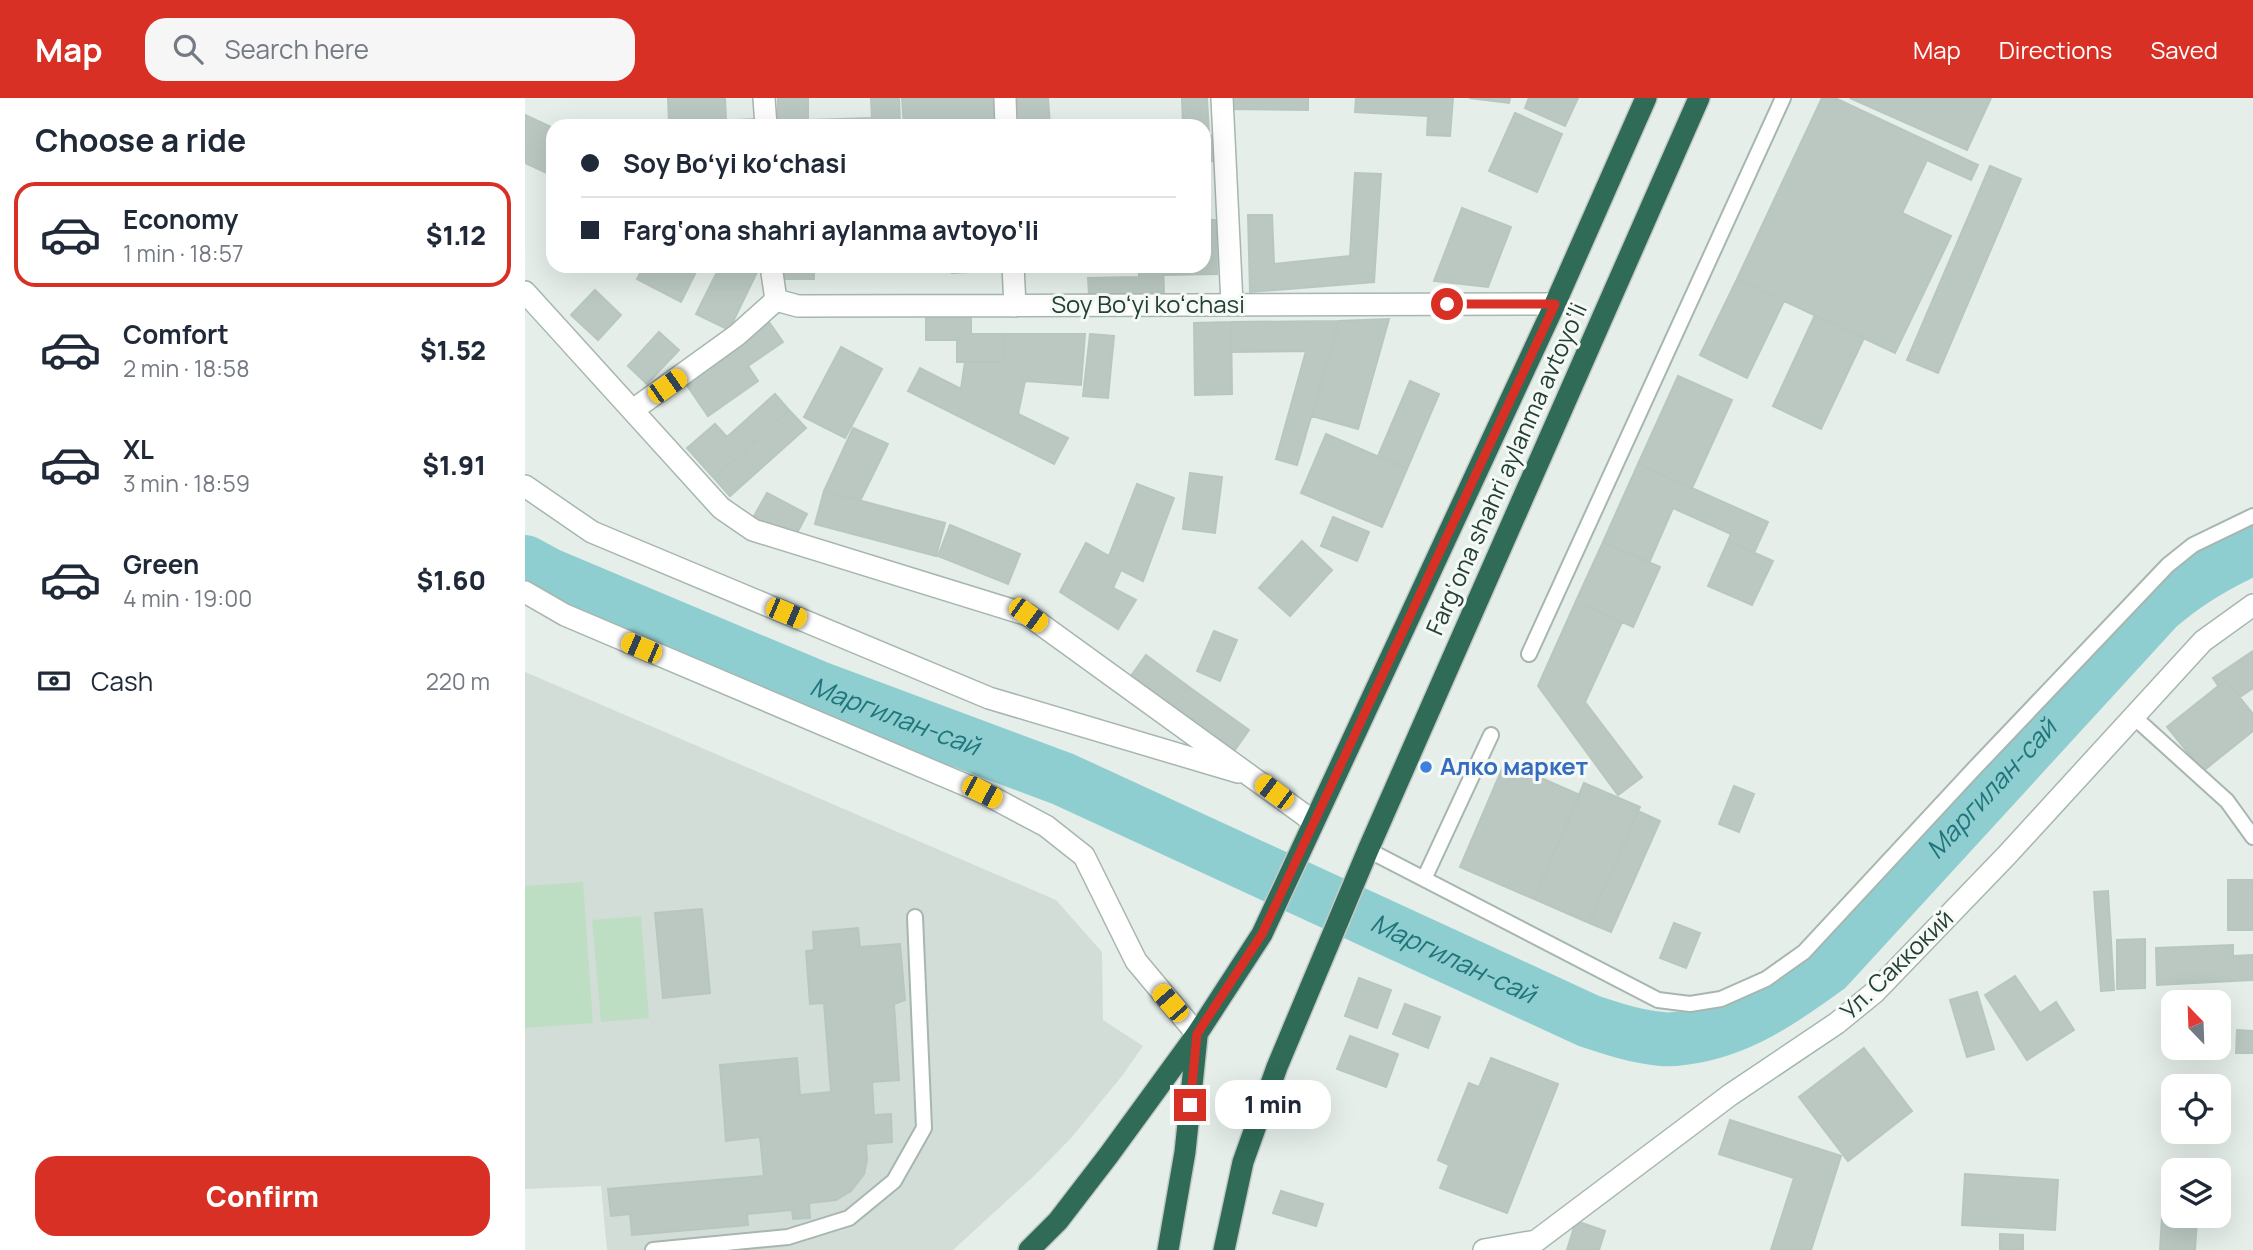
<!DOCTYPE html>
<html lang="en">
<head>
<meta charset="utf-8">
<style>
	:root { --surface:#fff; --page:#f6f6f7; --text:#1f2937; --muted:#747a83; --line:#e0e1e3; --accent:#d93025 }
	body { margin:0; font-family:Manrope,sans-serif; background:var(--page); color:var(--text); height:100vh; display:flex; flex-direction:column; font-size:26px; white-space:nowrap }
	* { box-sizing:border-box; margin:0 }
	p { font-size:23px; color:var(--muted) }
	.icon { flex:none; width:38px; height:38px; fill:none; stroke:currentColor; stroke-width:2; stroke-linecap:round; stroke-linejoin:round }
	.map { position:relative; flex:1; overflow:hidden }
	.details { display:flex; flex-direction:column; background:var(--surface); width:525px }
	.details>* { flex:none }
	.hud { position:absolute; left:21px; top:21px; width:665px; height:154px; border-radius:21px; box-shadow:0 7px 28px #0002; display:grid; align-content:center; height:154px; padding:0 35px; background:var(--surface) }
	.needle { width:46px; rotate:337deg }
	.buttons { position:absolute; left:1636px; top:892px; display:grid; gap:14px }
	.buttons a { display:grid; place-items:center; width:70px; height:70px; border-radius:14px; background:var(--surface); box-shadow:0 7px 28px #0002; font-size:35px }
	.end { position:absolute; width:32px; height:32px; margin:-16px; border:9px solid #d93025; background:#fff; box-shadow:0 0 0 4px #fff }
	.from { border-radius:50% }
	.bubble { position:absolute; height:49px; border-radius:21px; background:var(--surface); box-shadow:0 7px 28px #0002; font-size:23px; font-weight:800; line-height:49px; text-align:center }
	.car { position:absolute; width:21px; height:42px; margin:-21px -10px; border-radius:9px; box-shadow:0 0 5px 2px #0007; background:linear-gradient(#f5c518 24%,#345 0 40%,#f5c518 0 76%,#345 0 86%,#f5c518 0) }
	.hud b { display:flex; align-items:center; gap:24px; height:66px; font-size:26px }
	.hud b+b { border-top:2px solid var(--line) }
	.hud i { width:18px; height:18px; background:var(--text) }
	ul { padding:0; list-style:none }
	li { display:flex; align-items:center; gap:21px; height:105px; margin:0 14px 10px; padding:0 21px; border:4px solid transparent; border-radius:21px }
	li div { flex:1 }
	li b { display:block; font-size:26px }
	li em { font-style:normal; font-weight:800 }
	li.active { border-color:var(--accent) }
	li>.icon { width:63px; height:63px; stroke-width:1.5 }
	h2 { padding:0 35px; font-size:32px; line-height:84px }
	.pay { display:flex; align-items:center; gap:18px; height:77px; padding:0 35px; font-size:26px }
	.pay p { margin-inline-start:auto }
	.cta { display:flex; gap:14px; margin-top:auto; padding:14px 35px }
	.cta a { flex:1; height:80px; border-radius:21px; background:var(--accent); color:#fff; font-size:28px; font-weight:800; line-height:80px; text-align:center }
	header { display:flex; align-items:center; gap:42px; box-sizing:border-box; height:98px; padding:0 35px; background:var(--accent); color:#fff }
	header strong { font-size:33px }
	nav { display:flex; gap:38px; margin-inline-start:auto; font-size:24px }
	.search { width:490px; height:63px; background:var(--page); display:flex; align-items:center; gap:18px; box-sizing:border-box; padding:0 24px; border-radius:21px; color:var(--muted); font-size:26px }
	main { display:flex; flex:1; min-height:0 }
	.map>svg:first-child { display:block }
	.built { fill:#d3ddd7 }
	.green { fill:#bedec3 }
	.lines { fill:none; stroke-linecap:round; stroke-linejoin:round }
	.river { stroke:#8eced1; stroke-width:54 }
	.building { fill:#bac8c1; stroke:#b7c7bf; stroke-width:2 }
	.lane-casing { stroke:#a7b6af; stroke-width:18 }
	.street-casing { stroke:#a7b6af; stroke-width:24 }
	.highway-casing { stroke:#c2c9c6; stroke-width:24 }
	.lane { stroke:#fff; stroke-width:14 }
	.street { stroke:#fff; stroke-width:21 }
	.highway { stroke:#306b58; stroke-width:21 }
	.route { stroke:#d93025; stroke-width:9 }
	.shop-dot { fill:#3f7fe0; stroke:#f5faf7; stroke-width:2.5 }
	.labels { text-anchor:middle; stroke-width:6; stroke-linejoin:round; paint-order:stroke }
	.street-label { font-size:24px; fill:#243f35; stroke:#f5faf7 }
	.shop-label { font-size:24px; font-weight:bold; fill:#366cbe; stroke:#f5faf7; text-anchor:start }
	.water-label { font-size:26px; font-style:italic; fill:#1f757a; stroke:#f5faf7 }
</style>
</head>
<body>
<header>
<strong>Map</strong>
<div class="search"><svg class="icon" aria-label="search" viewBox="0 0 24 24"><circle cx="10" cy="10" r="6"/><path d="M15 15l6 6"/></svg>Search here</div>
<nav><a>Map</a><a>Directions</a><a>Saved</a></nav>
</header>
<main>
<section class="details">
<h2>Choose a ride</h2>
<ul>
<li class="active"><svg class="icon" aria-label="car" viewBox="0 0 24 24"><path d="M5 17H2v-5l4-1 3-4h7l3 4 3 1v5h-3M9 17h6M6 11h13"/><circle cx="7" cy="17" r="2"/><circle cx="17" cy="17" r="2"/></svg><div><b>Economy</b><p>1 min · 18:57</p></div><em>$1.12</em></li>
<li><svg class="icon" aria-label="car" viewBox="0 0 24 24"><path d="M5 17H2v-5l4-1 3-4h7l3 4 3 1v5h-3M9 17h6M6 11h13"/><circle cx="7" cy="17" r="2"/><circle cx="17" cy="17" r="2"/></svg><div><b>Comfort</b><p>2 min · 18:58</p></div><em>$1.52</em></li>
<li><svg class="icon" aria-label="car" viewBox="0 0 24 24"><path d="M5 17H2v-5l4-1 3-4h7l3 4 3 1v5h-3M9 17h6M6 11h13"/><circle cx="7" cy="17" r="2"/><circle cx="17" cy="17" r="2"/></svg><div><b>XL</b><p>3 min · 18:59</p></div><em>$1.91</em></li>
<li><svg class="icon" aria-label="car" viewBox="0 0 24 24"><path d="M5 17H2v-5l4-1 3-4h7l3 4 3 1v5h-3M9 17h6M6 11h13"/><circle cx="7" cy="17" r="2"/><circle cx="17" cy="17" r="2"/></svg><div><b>Green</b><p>4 min · 19:00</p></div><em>$1.60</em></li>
</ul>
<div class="pay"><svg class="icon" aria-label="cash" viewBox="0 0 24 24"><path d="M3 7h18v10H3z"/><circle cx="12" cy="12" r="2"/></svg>Cash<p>220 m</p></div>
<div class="cta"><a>Confirm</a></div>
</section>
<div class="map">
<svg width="1728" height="1152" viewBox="0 0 1728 1152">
	<rect width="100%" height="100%" fill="#e5eee9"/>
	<!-- built -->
	<path class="built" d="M0,574L531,802L577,854L578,922L618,948L597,978L546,1040L509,1078L428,1152H82L76,1088L0,1091Z"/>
	<!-- green -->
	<path class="green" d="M58,784L68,925L0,930V788Z
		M116,818L124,920L76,924L67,822Z"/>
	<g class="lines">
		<!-- river -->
		<path class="river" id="s1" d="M0,464L24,477L291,589L538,681L1064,923C1088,931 1112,939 1137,941C1144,942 1151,941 1158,940C1214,933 1258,902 1302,870L1632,510C1661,484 1692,466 1728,450"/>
	</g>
	<!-- building -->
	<path class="building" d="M143,0H200L201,22L144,25Z
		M253,0H283V22L347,20L346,0H374L375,28H253Z
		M377,0H468L470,28H379Z
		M489,0H523L525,28H491Z
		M657,0H682L684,37L679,38V28H658Z
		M702,0H783V12L702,11Z
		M831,0H928L925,38L902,37L903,18L830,14Z
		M944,0H985L984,5Z
		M1004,0H1053L1040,28L1000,10Z
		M1297,0H1310L1453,67L1446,82L1402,62L1377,115L1426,138L1370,255L1212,181Z
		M1325,0H1466L1442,52Z
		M990,15L1037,36L1012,94L964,73Z
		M0,17L28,30V78L0,65Z
		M230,21V28H212L211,22Z
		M211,22L212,28H144V25Z
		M689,37L690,63H679V38Z
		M1465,68L1496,81L1413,275L1382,262Z
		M830,75L856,76L849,184L725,194L723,117H747L749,166L825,158Z
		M937,110L986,129L963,189L909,183Z
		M679,122H691L692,176L639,177L638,168H679Z
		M119,168H174L156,204L112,181Z
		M195,168H235L204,232L171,216Z
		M258,168H289V181H259Z
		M426,168H477V172L427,175Z
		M614,168H638L639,194L564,196L563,180L614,179Z
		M1212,181L1259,203L1222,280L1175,257Z
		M70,192L96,217L73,242L46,217Z
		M1290,217L1339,240L1296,331L1248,308Z
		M401,218H446V236H479V264H432V242H401Z
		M864,221L833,331L787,318L814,223Z
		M814,223L772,367L751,361L781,253L707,254L706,224Z
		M244,224L258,244L223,268L233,283L183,318L159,283Z
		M706,224L707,296L670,297L669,225Z
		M134,234L154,252L122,286L103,268Z
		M479,236H560L556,287L500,283L479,264Z
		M565,236L589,238L583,300L558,298Z
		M316,249L357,271L320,340L279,319Z
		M440,264H479L500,283L493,316L543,340L529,366L383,293L395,270L436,291Z
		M1153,278L1207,302L1167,390L1113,366Z
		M885,283L914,296L882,371L853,358Z
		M250,296L264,312L189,380L162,350L190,326L202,339Z
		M264,312L281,330L205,398L189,380Z
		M328,330L363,346L335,403L299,393Z
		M801,336L882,371L857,429L776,395Z
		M1113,366L1243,424L1229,455L1203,443L1206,436L1148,410L1124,465L1078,444Z
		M665,375L697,379L690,435L658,431Z
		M612,386L649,400L618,483L596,472L588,490L611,502L593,531L535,494L561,445L584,458Z
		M299,393L420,425L411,458L290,426Z
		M242,395L282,416L270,439L229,418Z
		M808,419L844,434L832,463L796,448Z
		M425,427L495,456L483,486L413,458Z
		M777,443L807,472L765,518L734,490Z
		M1203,443L1248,463L1227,507L1183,488Z
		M1078,444L1135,469L1108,529L1051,503Z
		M1051,503L1097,524L1060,604L1117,679L1093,697L1013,588Z
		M689,533L712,542L695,583L672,573Z
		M1728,553V590L1715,599L1701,582L1694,589L1688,580Z
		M621,557L664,589L649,609L606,578Z
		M1701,582L1728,616V633L1678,673L1642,629Z
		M664,589L724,632L709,653L649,609Z
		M980,664L1055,697L1009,801L935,769Z
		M1059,685L1115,709L1064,825L1009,801Z
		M1209,688L1229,696L1214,734L1194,726Z
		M1113,713L1135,723L1086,834L1064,825Z
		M1703,782H1728V832H1703Z
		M1583,793L1589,892L1576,893L1569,794Z
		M177,811L185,895L138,900L130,815Z
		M1149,825L1175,835L1161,870L1135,860Z
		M333,830L335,849L375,846L380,902L369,906L374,982L347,984L349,1017L366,1016L367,1044L341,1046L342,1062L339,1076L326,1093L311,1102L284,1105L285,1120L268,1121L267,1112L222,1116L223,1127L107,1137L105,1116L86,1118L83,1091L239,1078L235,1039L201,1043L195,967L272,960L275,997L306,994L299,905L285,906L281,853L289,852L288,834Z
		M1620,841V890L1592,891V842Z
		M1708,847V858L1728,857V882L1632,887L1631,850Z
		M1490,878L1515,915L1531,904L1549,932L1502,962L1460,897Z
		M834,880L866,892L852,930L820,918Z
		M1452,894L1469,951L1442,959L1425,902Z
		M880,906L915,919L903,950L868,936Z
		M1712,932L1728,933V955H1711Z
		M825,938L873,956L861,989L812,971Z
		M1339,950L1387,1013L1323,1063L1274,999Z
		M966,960L1033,986L982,1115L915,1090L924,1067L913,1062L944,985L954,989Z
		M1205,1022L1316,1058L1286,1152H1246L1269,1080L1194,1056Z
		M1440,1076L1533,1082L1530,1132L1437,1127Z
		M756,1093L798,1106L791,1128L748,1115Z
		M1637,1119L1672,1121L1670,1152H1635Z
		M1051,1123L1080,1133L1074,1152H1042Z
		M1475,1136L1498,1137V1152H1475Z"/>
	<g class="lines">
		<defs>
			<path id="lane" d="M1004,556L1258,0
				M1609,619L1702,703L1728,739
				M843,752L1133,902L1165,906L1196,901L1241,881L1279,854L1447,673L1643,467L1668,447L1728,418
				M899,781L966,637
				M128,1152L263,1139L324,1120L369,1083L399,1030L390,819"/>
			<path id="street" d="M239,0L241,28
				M480,0L481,28
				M697,0L707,206
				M246,168L251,202L273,208L1030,206
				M488,168L490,208
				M0,194L196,410L228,432L503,517L789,724
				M108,312L212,237L251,202
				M0,388L67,434L464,600L713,674
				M0,494L40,517L457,694L521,728L559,758L611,863L672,936
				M959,1152L1011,1143L1205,997L1312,925L1350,894L1482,757L1678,543L1728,507"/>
			<path id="highway" d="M504,1152L533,1123L583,1058L672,936L737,836L1030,206L1121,0
				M643,1152L660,1054L672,939
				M699,1152L718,1064L752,969L843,752L1174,0"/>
		</defs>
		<!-- lane casing -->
		<use href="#lane" class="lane-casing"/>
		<!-- street casing -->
		<use href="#street" class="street-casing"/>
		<!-- highway casing -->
		<use href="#highway" class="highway-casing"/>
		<!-- lane -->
		<use href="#lane" class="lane"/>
		<!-- street -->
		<use href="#street" class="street"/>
		<!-- highway -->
		<use href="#highway" class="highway"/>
	</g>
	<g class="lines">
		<!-- route -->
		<path class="route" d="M665,1007L672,936L737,836L1030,206H922"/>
	</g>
	<!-- markers -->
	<circle class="shop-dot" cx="901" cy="669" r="7"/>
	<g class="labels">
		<!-- street labels -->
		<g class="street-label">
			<text x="623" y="215">Soy Boʻyi koʻchasi</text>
			<text transform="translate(982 371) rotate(-66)" y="8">Farg‘ona shahri aylanma avtoyo‘li</text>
			<text transform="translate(1372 867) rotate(-44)" y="8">Ул. Саккокий</text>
		</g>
		<!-- shop labels -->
		<g class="shop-label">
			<text x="915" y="677">Алко маркет</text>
		</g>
		<!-- water labels -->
		<g class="water-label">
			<text dy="9" stroke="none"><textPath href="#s1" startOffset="401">Маргилан-сай</textPath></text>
			<text dy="9" stroke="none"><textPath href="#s1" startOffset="1661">Маргилан-сай</textPath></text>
			<text dy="9" stroke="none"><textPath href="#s1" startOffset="1010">Маргилан-сай</textPath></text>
		</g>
	</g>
</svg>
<div class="buttons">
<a><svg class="needle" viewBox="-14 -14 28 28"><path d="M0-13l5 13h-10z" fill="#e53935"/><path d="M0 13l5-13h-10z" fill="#747a83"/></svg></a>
<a><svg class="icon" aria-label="locate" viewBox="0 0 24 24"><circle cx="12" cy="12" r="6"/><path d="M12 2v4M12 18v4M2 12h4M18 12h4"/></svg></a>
<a><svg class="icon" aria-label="layers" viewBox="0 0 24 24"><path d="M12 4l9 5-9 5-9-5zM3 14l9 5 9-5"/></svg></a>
</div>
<i class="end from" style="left:922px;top:206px"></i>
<i class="end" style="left:665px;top:1007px"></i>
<div class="bubble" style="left:690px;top:982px;width:116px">1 min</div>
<i class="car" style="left:142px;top:288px;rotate:55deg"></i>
<i class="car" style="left:261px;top:515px;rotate:113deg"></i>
<i class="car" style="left:503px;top:517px;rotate:126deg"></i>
<i class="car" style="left:116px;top:550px;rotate:293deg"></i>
<i class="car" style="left:457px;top:694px;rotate:118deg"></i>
<i class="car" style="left:749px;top:694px;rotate:307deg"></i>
<i class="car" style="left:645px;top:905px;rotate:319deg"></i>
<div class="hud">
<b><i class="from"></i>Soy Boʻyi koʻchasi</b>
<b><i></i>Farg‘ona shahri aylanma avtoyo‘li</b>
</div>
</div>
</main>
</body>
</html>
